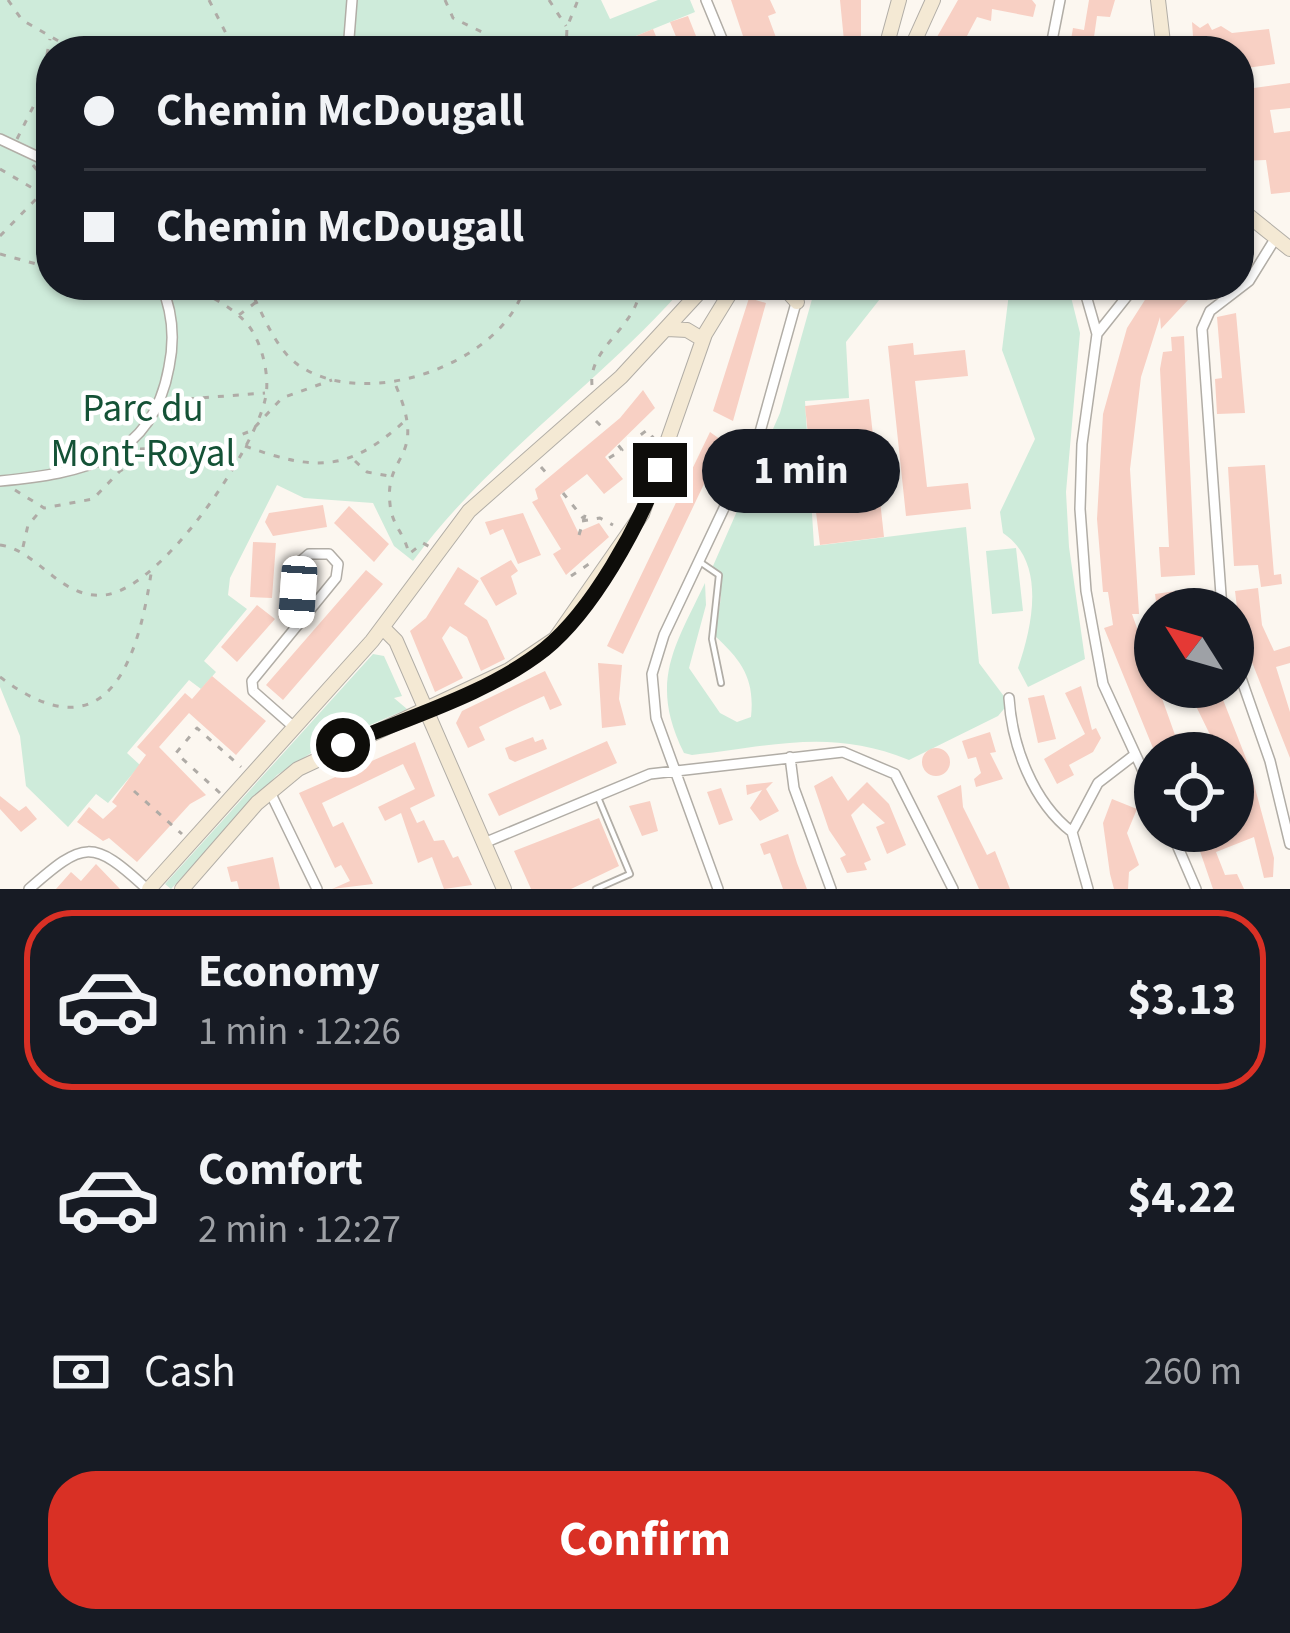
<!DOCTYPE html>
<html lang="en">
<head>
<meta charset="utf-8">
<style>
	:root { --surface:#171b24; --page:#20242c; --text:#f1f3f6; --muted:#9ea1a6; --line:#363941; --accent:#d93025 }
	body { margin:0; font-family:"Source Sans 3",sans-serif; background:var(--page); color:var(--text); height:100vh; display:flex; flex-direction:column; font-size:45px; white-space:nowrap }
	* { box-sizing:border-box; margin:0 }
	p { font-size:39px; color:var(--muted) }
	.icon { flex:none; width:66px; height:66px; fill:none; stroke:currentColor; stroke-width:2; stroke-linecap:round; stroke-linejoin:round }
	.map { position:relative; height:889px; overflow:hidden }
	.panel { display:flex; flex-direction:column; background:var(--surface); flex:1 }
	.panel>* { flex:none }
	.top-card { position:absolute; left:36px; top:36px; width:1218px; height:264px; border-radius:48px; box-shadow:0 3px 9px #0004; display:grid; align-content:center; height:264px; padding:0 48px; background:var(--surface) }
	.needle { width:78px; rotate:307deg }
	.tools { position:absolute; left:1134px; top:588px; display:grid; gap:24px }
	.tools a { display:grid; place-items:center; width:120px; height:120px; border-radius:50%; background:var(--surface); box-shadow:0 3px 9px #0004; font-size:60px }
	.end { position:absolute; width:54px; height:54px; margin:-27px; border:15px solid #0e0d0a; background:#fff; box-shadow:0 0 0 6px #fff }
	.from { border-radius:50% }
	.bubble { position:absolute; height:84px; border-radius:42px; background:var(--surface); box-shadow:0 3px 9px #0004; font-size:39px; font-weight:700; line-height:84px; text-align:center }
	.car { position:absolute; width:36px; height:72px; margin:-36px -18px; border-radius:15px; box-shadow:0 0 9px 3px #0007; background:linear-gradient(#fff 24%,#345 0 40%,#fff 0 76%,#345 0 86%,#fff 0) }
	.top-card b { display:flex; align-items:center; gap:42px; height:114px; font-size:45px }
	.top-card b+b { border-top:3px solid var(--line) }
	.top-card i { width:30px; height:30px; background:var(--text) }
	ul { padding:21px 0 0; list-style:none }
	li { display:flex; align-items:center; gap:36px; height:180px; margin:0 24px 18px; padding:0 24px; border:6px solid transparent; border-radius:48px }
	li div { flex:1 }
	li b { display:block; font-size:45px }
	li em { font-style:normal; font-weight:700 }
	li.selected { border-color:var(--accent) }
	li>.icon { width:108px; height:108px; stroke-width:1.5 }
	.pay { display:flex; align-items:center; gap:30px; height:132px; padding:0 48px; font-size:45px }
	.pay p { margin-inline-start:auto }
	.cta { display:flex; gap:24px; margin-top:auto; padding:24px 48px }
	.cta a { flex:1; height:138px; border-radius:48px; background:var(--accent); color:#fff; font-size:48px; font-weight:700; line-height:138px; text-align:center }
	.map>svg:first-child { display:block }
	.green { fill:#ceebda }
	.building { fill:#f8d0c4 }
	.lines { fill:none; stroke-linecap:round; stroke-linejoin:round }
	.lane-casing { stroke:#b1ada6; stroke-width:8 }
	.street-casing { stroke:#b1ada6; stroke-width:12 }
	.secondary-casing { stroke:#b1ada6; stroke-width:16 }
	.path { stroke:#afaba6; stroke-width:3; stroke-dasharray:6 9; stroke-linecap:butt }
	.lane { stroke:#fff; stroke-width:4.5 }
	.street { stroke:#fff; stroke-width:9 }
	.secondary { stroke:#f4e9d4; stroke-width:14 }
	.route { stroke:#0e0d0a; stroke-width:15 }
	.labels { text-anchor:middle; stroke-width:9; stroke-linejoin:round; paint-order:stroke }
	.park-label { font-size:39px; fill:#145236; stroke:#fff }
</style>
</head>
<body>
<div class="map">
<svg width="1290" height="889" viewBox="0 0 1290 889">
	<rect width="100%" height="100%" fill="#fcf7f0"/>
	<!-- green -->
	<path class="green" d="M0,0H601L610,19L658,0H690L695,12L621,42L624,51H51V285H686C600,383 490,456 413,561L394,546L373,503L304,498L277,485L230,578L228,595L247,609L204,661L216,672L201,689L189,680L127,753L140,765L108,803L96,794L68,827L26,786L20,736L0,687Z
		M816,285H891L846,342L849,398L805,401L814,546L966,527L979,663L1009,703L998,716L909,760C830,728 774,746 692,755L684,753C649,682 674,648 705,583L706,605L689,668L720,713L737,722L751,717C755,679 742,661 715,636L721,597L713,566L780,413Z
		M1010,285H1068L1080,333L1066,492L1069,547L1085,659L1028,687L1018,668C1033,624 1046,562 1003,533L1000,512L1035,439L1002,350Z
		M1016,548L1023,611L992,614L986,551Z
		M373,654L384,656L402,696L394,698L407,709L322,746L277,775L171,889L165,884Z"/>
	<!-- building -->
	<path class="building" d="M731,0H770L776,13L768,16L781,51H748Z
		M840,0H861V51H845Z
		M958,0H1032L1036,5L1033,17L992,9L991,21L977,17L959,51H929Z
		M1089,0H1115L1110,17L1097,16L1092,51H1069L1073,28L1084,30Z
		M688,16L702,51H642L636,36L653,29L660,46L677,39L670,22Z
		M1192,22L1200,28L1208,23L1212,30L1221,26L1232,33L1269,29L1275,64L1239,69V51H1194Z
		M1290,83V108L1270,110L1274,133L1290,131V192L1271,194L1266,160L1239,161V138L1250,137L1247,112L1239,114V90Z
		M1161,285H1202L1161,329L1160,317L1141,377L1130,469L1139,614H1132L1175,735L1180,733L1193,753H1155L1104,628L1113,625L1108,592H1103L1097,519L1103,414L1127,328L1150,292Z
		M749,298L766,303L733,421L713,411Z
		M1236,313L1245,413L1217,414L1215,379L1222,378L1217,317Z
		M1184,336L1195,575L1161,577L1159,547H1169L1160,369L1163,352L1172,351L1171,337Z
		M913,343L914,355L965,350L968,376L915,381L927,487L968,483L971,509L906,516L888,346Z
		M643,390L655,408L605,457L623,479L604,494L587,474L560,495L578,532L599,523L609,537L566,575L553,554L561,549L532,502L538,499L535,489L620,418Z
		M869,399L884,537L820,545L816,512L834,510L825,433L808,435L805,406Z
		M710,432L724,442L623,654L607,646Z
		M1265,465L1274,575L1281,574L1282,584L1261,587L1258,565L1234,566L1228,467Z
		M323,505L327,527L273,536L265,522L269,513Z
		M349,506L389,544L374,562L334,523Z
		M523,513L541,555L518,564L503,529L490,535L485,522Z
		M253,542L276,543L272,598L250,597Z
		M511,560L518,571L511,576L517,594L496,606L480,578Z
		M458,567L479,581L464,604L487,620L505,659L481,671L467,637L450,626L442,638L463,678L435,692L410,631L426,618Z
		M366,570L383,584L283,700L266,685Z
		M1258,588L1262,625L1274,651L1290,646V663L1276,667L1290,712V758L1240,632L1235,591Z
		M1176,591L1177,598L1195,595L1197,609H1157L1155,594Z
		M257,605L275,619L237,662L221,647Z
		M598,663L622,665L619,699L626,725L602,728Z
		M545,671L562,705L550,710L544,696L522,706L479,727L485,740L468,748L456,723L462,711Z
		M212,676L266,721L236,755L189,713L159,747L206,795L190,804L137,862L109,838L103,841L77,822L89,807L103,819L117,806L112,802L146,755L137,747L185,693L192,699Z
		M1081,686L1092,730L1096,728L1101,738L1093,752L1069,765L1074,775L1057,784L1044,759L1085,734L1065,693Z
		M1220,692L1249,766L1274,858L1273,877L1264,878L1254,837L1216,852L1225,875L1237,874L1244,889H1213L1193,831H1233V753H1219L1194,702Z
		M1044,695L1056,739L1038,743L1028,698Z
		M990,732L996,752L990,753L1003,779L976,787L974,779L981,773L976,757L968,759L962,741Z
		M533,737L535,742L543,739L547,749L515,762L509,759L505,748Z
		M607,741L617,763L499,816L488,794Z
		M415,742L435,796L410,808L417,823L424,820L434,841L444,840L453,858L458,856L472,885L444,889L432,857L418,863L401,813L385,821L378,807L415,789L403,764L322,803L333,827L343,822L373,884L332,889L350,881L341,865L335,868L299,793Z
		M922 762a14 14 0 1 1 28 0a14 14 0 1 1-28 0Z
		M832,776L848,801L867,782L889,804L906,845L887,854L876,827L885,823L863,803L851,815L871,860L864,863L867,870L847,873L840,858L846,855L829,830L814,786Z
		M773,782L766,789L779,811L760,821L750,808L762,790L747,795L746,785Z
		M961,785L963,807L987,855L995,851L1010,889H979L937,796Z
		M721,788L733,820L719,825L707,792Z
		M0,796L19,811L26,806L37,819L21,832L0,809Z
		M1112,799L1137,809L1127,833L1139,865L1129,872L1128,889H1114L1110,874L1103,823Z
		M650,801L658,831L642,836L629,806Z
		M599,818L619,866L571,889H531L514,851Z
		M788,834L797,863L807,889H783L770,853L764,855L760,844Z
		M273,857L280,889H239L237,881L231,882L227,867Z
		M96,864L120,889H56L71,872L81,881Z"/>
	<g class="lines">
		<defs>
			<path id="lane" d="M1239,168L1247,166
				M700,562L719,575L712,639L721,683
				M596,889L630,874L597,795"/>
			<path id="street" d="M706,0L727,51
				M348,51L352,0
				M1050,51L1060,0
				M0,139L51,163
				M1083,285L1097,334L1082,444L1080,509L1086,591L1103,684L1155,797
				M1097,334L1136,285
				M0,481C82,473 152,461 169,367C175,338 173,312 161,285
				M1222,609L1202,329L1210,311L1249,281L1275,239
				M1233,655L1270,761L1290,844
				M1009,698C1012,746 1033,802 1072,832
				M295,728L253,691L252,681L336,578L338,564L329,554H309L301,561L295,626
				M790,757L794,788L831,889
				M270,792L317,889
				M1171,831L1196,889
				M484,843L650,774L843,752L895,774L953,889
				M29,889C84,841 92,838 147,889
				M718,889L656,718L652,674L664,635L760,432L801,285
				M1088,889L1072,832L1098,783L1133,756"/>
			<path id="secondary" d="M1158,0L1164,51
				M885,51L899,0
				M910,51L933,0
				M1239,208L1290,249
				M782,285L797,302
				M801,286L802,285
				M667,329L687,330L702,339
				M383,628L396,641L504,889
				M149,889L372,641L469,511L621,377L706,285
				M182,889L257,803L298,769L509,670L555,639L642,514L705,334L735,285"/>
		</defs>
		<!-- lane casing -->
		<use href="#lane" class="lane-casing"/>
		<!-- street casing -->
		<use href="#street" class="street-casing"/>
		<!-- secondary casing -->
		<use href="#secondary" class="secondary-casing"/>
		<!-- path -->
		<path class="path" d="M8,0L22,20L76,51
			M209,0L235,51
			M445,0L453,18L484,33L502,51
			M549,0L566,26
			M543,51L562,40
			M566,51L567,27L578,0
			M17,139L39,95L50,39
			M33,165L51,188
			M0,169L51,199
			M0,236L42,193
			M0,254L51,268
			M248,285C261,310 274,347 297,364C364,413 504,364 525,285
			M239,315L268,293L300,298L312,285
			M592,385C588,346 640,326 640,285
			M396,386C428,461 384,452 390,504C392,526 404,532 409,554L423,543L430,547
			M173,400L265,393
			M596,421L606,431
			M255,427L282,398L332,380
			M629,444L647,430L655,440
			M245,446C317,472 350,472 408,418
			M140,449L213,446L248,432
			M609,458L622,450L618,445
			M355,461L367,472L394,477
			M541,467L550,477
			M15,490L44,508L93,499L120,471L155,451
			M563,493L583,518
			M582,521L600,518L613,525
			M579,535L586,512
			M0,545C38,550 60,600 105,595C162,588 253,452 265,400C270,381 264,353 255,336C243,311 214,300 191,285
			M23,547L28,525L42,509
			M571,576L592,562
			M0,677C109,759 139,658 152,567
			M134,791L182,834
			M220,793L176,753L197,728L241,767"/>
		<!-- lane -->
		<use href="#lane" class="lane"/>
		<!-- street -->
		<use href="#street" class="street"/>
		<!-- secondary -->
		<use href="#secondary" class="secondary"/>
	</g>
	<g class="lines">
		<!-- route -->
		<path class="route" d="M343,745C409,717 488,694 545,649C593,610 638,527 660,470"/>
	</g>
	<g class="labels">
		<!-- park labels -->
		<g class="park-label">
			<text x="143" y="421">Parc du<tspan x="143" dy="45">Mont-Royal</tspan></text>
		</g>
	</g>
</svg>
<div class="tools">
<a><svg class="needle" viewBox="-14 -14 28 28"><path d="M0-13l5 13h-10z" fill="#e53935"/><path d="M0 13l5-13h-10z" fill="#9ea1a6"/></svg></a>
<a><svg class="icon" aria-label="locate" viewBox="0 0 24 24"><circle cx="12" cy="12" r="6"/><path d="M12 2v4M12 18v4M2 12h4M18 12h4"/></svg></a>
</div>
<i class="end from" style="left:343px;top:745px"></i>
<i class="end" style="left:660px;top:470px"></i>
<div class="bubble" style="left:702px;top:429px;width:198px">1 min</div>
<i class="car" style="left:298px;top:592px;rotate:184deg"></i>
<div class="top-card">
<b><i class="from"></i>Chemin McDougall</b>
<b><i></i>Chemin McDougall</b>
</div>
</div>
<section class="panel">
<ul>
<li class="selected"><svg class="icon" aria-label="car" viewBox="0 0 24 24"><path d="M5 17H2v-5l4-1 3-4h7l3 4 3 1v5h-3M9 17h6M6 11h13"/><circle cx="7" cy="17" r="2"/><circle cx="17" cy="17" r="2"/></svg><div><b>Economy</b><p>1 min · 12:26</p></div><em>$3.13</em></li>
<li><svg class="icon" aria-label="car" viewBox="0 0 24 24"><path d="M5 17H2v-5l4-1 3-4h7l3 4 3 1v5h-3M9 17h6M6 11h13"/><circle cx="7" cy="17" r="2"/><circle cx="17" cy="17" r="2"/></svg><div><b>Comfort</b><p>2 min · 12:27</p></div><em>$4.22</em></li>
</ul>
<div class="pay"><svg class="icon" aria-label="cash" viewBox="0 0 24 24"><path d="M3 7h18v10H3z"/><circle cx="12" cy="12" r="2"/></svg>Cash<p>260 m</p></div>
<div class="cta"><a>Confirm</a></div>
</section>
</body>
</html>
